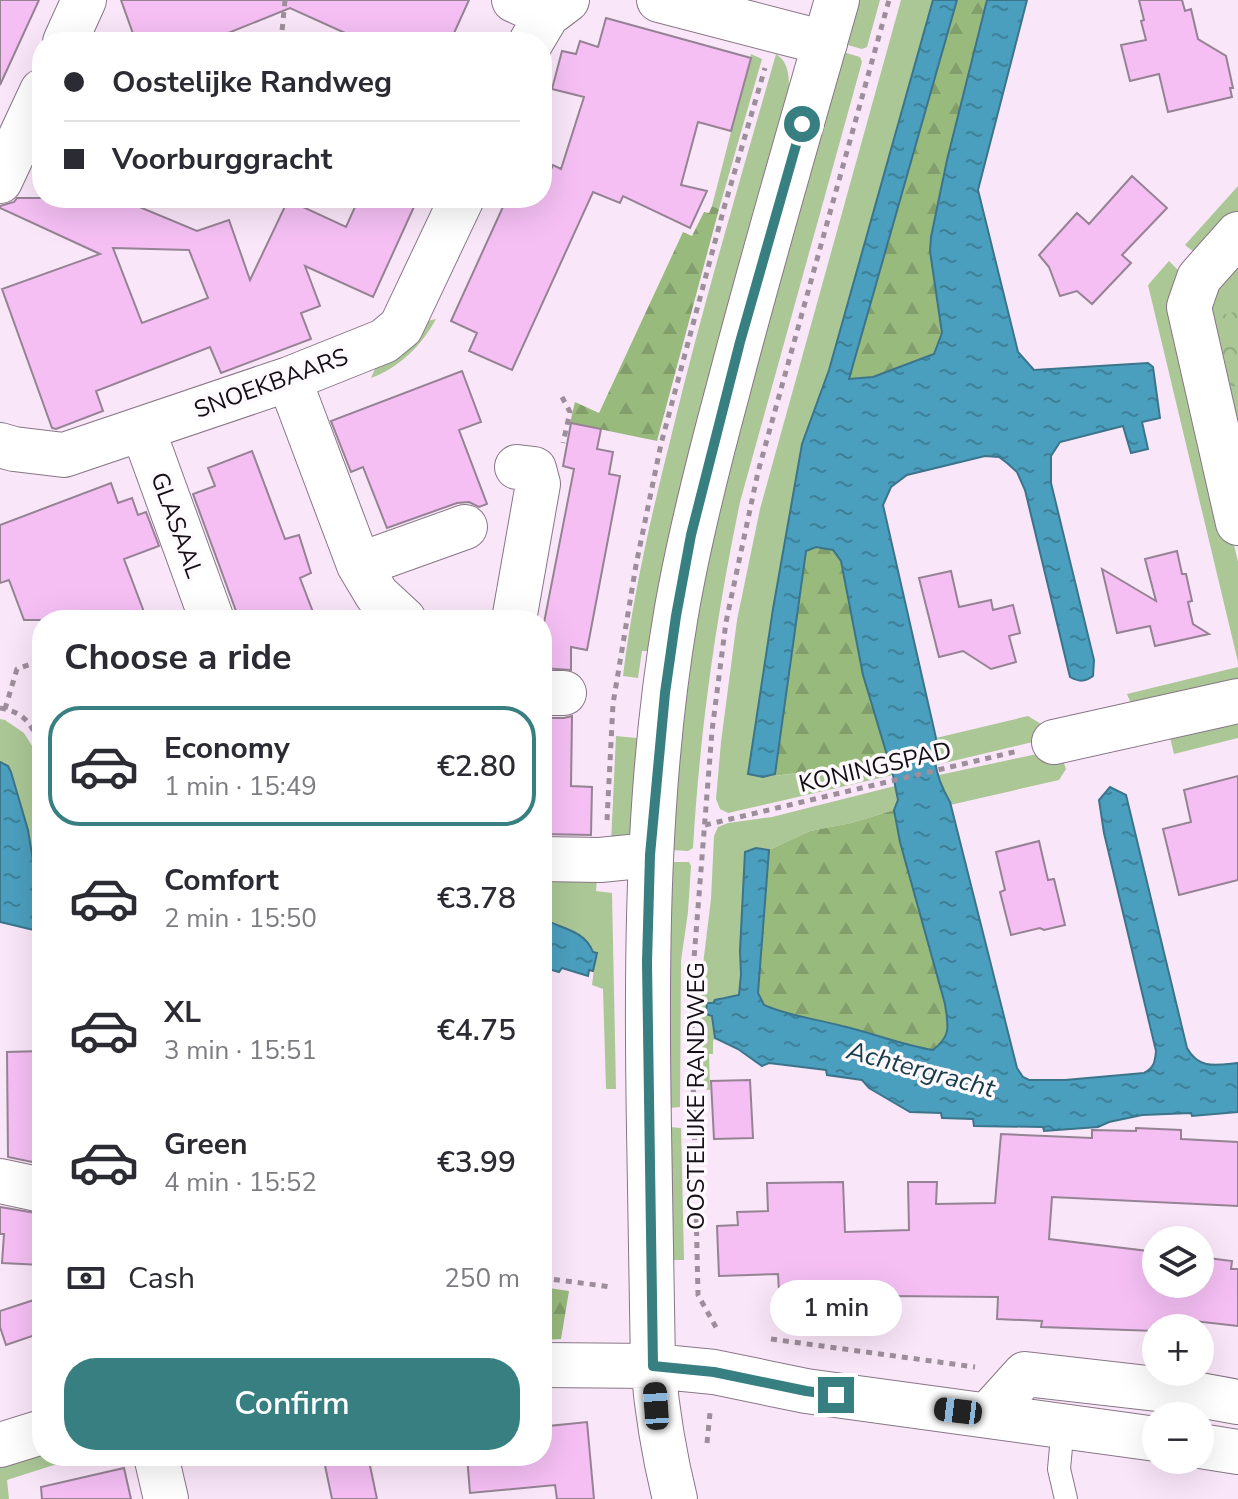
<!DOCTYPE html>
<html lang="en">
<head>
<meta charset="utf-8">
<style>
	:root { --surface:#fff; --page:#f7f7f7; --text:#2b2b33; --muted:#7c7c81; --line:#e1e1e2; --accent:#377f81 }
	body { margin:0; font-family:"Nunito Sans",sans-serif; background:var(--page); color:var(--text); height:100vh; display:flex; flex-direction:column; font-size:30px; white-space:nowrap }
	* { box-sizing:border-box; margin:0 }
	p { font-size:26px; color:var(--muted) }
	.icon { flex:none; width:44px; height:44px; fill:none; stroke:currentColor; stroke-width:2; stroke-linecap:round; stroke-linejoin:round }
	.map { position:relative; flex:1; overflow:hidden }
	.drawer { position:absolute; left:32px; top:610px; width:520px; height:856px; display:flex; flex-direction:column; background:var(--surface); border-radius:32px; box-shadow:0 8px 32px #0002 }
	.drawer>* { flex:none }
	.guide { position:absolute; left:32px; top:32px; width:520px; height:176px; border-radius:32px; box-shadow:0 8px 32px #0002; display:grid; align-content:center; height:176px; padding:0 32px; background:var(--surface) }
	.fabs { position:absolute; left:1142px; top:1226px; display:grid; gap:16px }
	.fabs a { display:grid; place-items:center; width:72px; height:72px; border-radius:50%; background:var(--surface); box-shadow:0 8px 32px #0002; font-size:40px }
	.end { position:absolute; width:36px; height:36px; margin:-18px; border:10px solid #377f81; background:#fff; box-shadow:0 0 0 4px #fff }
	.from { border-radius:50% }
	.bubble { position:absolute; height:56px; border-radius:28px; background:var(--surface); box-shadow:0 8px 32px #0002; font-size:26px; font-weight:600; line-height:56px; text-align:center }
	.car { position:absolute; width:24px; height:48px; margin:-24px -12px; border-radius:10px; box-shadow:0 0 6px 2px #0007; background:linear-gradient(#222 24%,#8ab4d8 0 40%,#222 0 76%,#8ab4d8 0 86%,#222 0) }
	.guide b { display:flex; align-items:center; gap:28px; height:76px; font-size:30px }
	.guide b+b { border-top:2px solid var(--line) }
	.guide i { width:20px; height:20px; background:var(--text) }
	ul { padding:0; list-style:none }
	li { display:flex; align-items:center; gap:24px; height:120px; margin:0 16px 12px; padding:0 16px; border:4px solid transparent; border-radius:32px }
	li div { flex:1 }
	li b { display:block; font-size:30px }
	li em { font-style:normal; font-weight:600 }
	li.selected { border-color:var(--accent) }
	li>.icon { width:72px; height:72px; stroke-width:1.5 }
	h2 { padding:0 32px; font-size:36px; line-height:96px }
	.pay { display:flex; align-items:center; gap:20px; height:88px; padding:0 32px; font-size:30px }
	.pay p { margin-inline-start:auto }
	.cta { display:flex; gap:16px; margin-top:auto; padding:16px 32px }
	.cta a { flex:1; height:92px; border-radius:32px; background:var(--accent); color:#fff; font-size:32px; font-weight:600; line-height:92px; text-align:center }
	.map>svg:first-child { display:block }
	.green { fill:#aac795 }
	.forest { fill:url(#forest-firs) }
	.park { fill:url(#park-crowns) }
	.water { fill:url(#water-ripples); stroke:#3b748b; stroke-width:2 }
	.building { fill:#f5bff4; stroke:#958394; stroke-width:2; fill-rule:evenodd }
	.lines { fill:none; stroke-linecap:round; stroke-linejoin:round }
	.service-casing { stroke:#887687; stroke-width:24 }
	.minor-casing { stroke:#887687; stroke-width:46 }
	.tertiary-casing { stroke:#887687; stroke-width:46 }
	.path { stroke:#9c8e9b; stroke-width:5; stroke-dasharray:6 6; stroke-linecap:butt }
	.service { stroke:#fff; stroke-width:22 }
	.minor { stroke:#fff; stroke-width:44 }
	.tertiary { stroke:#fff; stroke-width:44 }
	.route { stroke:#377f81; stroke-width:10 }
	.labels { text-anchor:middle; stroke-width:7; stroke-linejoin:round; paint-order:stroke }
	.street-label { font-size:24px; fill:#150f15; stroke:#fdf9fd }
	.water-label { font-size:26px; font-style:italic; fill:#163c4a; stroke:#fdf9fd }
</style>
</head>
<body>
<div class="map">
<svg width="1238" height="1499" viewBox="0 0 1238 1499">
	<defs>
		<pattern id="forest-firs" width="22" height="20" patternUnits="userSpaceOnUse" patternTransform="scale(2)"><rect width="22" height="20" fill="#98ba7d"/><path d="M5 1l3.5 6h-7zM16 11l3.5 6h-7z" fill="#829f6b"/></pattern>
		<pattern id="park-crowns" width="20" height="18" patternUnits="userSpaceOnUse" patternTransform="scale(2)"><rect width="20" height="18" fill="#aac795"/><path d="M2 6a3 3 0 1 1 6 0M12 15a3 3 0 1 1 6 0" fill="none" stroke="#91aa80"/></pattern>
		<pattern id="water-ripples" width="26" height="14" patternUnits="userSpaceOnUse" patternTransform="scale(2)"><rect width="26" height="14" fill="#4b9fbe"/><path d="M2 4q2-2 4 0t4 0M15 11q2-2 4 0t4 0" fill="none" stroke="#3d8099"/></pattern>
	</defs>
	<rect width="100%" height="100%" fill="#fae6f9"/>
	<!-- green -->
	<path class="green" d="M856,0H880L867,47L862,49L844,44Z
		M901,0H933L829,370L802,444L773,609L748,773L762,777L775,774V776L889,761L893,775L728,813L720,809L716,799L721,742L737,620L760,509Z
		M843,52L860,57L862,62L740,502C716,618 700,729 693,848L688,851L670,850L689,654L734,436Z
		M751,54L762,59L719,209L712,206Z
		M776,54C792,64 789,85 788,102L651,651H642L638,678L623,676C633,595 651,516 671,437C702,308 740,181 776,54Z
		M1238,186V219L1195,253L1185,245Z
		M1238,251V454L1205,326L1214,280Z
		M1169,261L1179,271L1182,324L1238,562V662L1148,285Z
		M436,319C422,345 399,368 371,378L379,360L419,323Z
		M1238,667V689L1135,713L1127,694Z
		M1238,713V738L1174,754L1168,729Z
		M1028,716L1051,730L1054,737L936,765L934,755L936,738Z
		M0,719L5,720L24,733L34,749L42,768V881L38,878L35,873L28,830L11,772L8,766L0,762Z
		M616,736L637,738L629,844L611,843Z
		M1056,750L1061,755L1066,769L1059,780L950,805L943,790L939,775Z
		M895,786L898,800L894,810L851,823L810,831L769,850L756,848L745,852L740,951L741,974L739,996L722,997L714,1003L712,1015L715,1038L713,1041V1054H709L710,1090L704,1089L701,1012L702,973L711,899L714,836L718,827L728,823L772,817Z
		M669,862H689L691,866L688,912L681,961L680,1107L669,1108Z
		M542,874L597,879L596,891L612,893L616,1089H606L603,989L592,985L596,953L593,952C585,931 563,927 543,920Z
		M670,1127L681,1128L684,1260H671Z
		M42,1448V1456H82L7,1480L9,1499H0V1462Z"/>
	<!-- forest -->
	<path class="forest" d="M957,0H987L947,160L930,251L942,334L934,354L873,377L849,379Z
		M712,206L719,209L657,441L570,423L575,402L599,413L683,232L692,236L704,212L709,213Z
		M816,547L833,550L841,561L863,675L889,761L774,776L801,574L806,551Z
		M894,810L900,842L945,1004C948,1026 952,1035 933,1050C902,1045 873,1033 842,1026C816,1019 789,1016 764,1005L758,993L769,850L810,831L851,823Z
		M542,1287L569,1291L561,1339L542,1340Z"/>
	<!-- park -->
	<path class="park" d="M1238,311V385L1231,387L1214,317Z"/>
	<!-- water -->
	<path class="water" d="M933,0H957L849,379L873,377L934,354L942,333L930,251L931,237L947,160L987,0H1027L978,190L1018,352L1034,370L1148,363L1153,367L1160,418L1142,422L1148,449L1131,453L1123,426L1060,442L1051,456V483L1094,660L1093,676C1085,682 1079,682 1070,677L1025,490L1017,472L1007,463L999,457L985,456L907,475L891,487L883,505L936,738C931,760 939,783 950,802L1017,1068L1023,1077L1029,1080H1065L1144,1073C1154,1068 1155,1062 1156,1051L1104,833L1099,800L1110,787L1126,795L1187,1048C1199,1070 1217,1065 1238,1063V1112L1192,1116L1191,1113L1142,1115L1109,1122L1098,1127L1044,1131L1043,1127L974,1126L973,1119L942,1118L941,1113L910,1112L869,1088L862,1080L827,1075L826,1070L769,1063L762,1066L738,1049L715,1038L712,1016L706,1014L707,1003H713L715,1000L739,995L741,974L740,951L745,852L756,848L769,850L758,993L764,1005C789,1016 816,1019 842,1026C873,1033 902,1045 933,1050C952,1035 948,1026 945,1004L900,842L894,810L898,800L893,775L863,675L841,561L833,550L816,547L806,551L775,774L763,777L748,774L773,609L802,444L829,370Z
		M0,762L8,766L11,772L28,830L35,873L38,878L42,881V932L0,922Z
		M542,918C560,929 584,929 593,952L597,953L593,971L589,970L588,976L562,968L559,972L542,967Z"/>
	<!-- building -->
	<path class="building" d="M0,0H39L0,85Z
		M121,0H469L450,42H365L290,8L206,42H136Z
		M1139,0H1182L1185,11L1191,9L1198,39L1226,56L1233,88H1230L1232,97L1168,112L1159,74L1130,81L1121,45L1146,40L1141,21L1144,20Z
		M606,18L751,58L731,131L698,122L681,185L707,191L690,228L623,196L620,203L593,192L512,370L469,351L477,333L451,321L507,198H542V190L553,165L561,169L584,97L552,89L562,51L576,54L580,41L598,47Z
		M1132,176L1167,208L1122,255L1131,263L1092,304L1077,291L1060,296L1049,267L1039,255L1077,213L1089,224Z
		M17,198H118L197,231L229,220L250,280L288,200L346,227L359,198H418L373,297L305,266L320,306L301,313L311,339L221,373L210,347L96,391L103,411L56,429L52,428L2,289L100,254L0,208V206L14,202ZM113,248L189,250L208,298L142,323Z
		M462,371L481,422L459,430L487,504L479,507L469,502L457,503L387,528L363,467L351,472L331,421Z
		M571,423L601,429L597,449L613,452L609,474L620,476L587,650L571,647V670L542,668V633L574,469L563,466Z
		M252,451L285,539L299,535L311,573L300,578L316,620H236V611L193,494L215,486L208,468Z
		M111,483L118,503L132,498L138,515L146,512L159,546L124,559L147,620H24L9,580L0,583V525Z
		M1177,551L1182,574H1186L1192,601L1188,602L1193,624L1209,634L1155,646L1150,626L1117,633L1102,569L1156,601L1145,559Z
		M951,571L959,607L991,600L993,610L1013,605L1020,633L1009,636L1016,662L991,669L963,651L939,657L919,578Z
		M572,716L571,786L592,787L591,835L542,834V718H564Z
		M1238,776V880L1179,895L1163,829L1191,822L1184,790Z
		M1039,841L1048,880L1054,879L1065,925L1044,930L1040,928L1011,935L1000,892L1005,890L996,852Z
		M42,1051V1164L8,1157L7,1052Z
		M750,1080L753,1138L714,1139L711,1081Z
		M1136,1128L1181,1130V1139L1238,1142V1206L1052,1197L1049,1239L1156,1252V1284H1200V1257L1232,1261L1231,1269H1238V1326L1168,1318L1167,1328H1156V1331L1041,1327L1042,1321L997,1319L998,1297L890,1296V1301L843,1302V1291L779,1292L778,1274L719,1276L717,1226L738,1225L737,1212L768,1211L767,1183L843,1182L845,1232L909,1230L908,1182H937L936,1204L995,1203L1001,1134L1092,1138V1130L1136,1131Z
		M0,1207L42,1214V1265L2,1263L4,1234H0Z
		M40,1298L38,1334L6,1345L0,1327V1311Z
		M587,1422L594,1499H557L555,1485L470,1493L467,1456H542V1433L550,1432L549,1426Z
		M323,1456H368L377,1499H332Z
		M124,1468L131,1499H42L41,1487Z"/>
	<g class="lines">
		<defs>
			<path id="service" d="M1063,1425L1059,1469L1066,1499"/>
			<path id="minor" d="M514,0L547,15
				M659,0L825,43
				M65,42L84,0
				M531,42L547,15L567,0
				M0,181L42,91
				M1238,234L1199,278L1189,307L1238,523
				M289,379L359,565L377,595L404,620
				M143,430L212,620
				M0,445L14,449L64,455L289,379L384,341L401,327L462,198
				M359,565L465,527
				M514,620L538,484L534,469L517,467
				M542,693H564
				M1054,742L1238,701
				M542,859L600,860L650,855
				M0,1181L42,1190
				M988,1415L1025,1374L1183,1392L1238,1402
				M156,1456L166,1499"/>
			<path id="tertiary" d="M542,1365L653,1366L714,1372L806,1391L1156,1439
				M0,1445L42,1432
				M1200,1446L1238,1452
				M675,1499C664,1455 657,1411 653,1366C651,1287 650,1208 649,1129C646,957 647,784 676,614C689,538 708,464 728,390C762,259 800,130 837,0"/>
		</defs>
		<!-- service casing -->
		<use href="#service" class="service-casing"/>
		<!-- minor casing -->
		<use href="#minor" class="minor-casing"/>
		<!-- tertiary casing -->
		<use href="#tertiary" class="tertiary-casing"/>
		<!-- path -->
		<path class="path" d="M281,42L285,0
			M562,397L570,412L563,443
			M149,620L169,613
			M0,708C26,713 31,724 42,748
			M5,709L17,669L42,660
			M607,820L613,704L636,565L661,444L724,208L765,68
			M705,825L1018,751
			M692,1028L693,971L712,731L726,622L758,472L889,0
			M693,1074L698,1295L718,1331
			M542,1278L612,1287
			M771,1339L975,1367
			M707,1443L710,1413"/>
		<!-- service -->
		<use href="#service" class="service"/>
		<!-- minor -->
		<use href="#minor" class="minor"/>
		<!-- tertiary -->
		<use href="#tertiary" class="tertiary"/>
	</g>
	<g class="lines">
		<!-- route -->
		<path class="route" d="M802,124L740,342L691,535L676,616L665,693L650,855L647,962L653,1366L714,1372L806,1391L836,1395"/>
	</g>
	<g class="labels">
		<!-- street labels -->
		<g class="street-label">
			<text transform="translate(271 383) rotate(-20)" y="8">SNOEKBAARS</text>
			<text transform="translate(177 525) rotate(70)" y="8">GLASAAL</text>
			<text transform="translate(875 767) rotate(-13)" y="8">KONINGSPAD</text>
			<text transform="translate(696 1096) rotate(-90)" y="8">OOSTELIJKE RANDWEG</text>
		</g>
		<!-- water labels -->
		<g class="water-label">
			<text transform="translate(921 1069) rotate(15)" y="9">Achtergracht</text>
		</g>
	</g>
</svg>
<div class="fabs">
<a><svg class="icon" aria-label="layers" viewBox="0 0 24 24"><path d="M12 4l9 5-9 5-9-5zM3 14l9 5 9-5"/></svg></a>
<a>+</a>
<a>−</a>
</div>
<i class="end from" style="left:802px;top:124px"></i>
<i class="end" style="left:836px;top:1395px"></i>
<div class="bubble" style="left:770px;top:1280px;width:132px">1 min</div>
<i class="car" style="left:656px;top:1406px;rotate:356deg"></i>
<i class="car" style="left:958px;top:1411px;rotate:277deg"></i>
<div class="guide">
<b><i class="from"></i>Oostelijke Randweg</b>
<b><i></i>Voorburggracht</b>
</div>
<section class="drawer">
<h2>Choose a ride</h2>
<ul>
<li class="selected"><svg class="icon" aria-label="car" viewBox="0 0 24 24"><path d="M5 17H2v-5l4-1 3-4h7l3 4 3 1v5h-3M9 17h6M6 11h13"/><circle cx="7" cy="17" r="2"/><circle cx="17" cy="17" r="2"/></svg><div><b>Economy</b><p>1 min · 15:49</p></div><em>€2.80</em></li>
<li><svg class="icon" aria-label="car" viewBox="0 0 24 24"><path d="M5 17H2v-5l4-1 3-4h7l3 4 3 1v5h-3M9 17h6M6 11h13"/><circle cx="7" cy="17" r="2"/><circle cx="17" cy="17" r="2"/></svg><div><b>Comfort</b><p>2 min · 15:50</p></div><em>€3.78</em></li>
<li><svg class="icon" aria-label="car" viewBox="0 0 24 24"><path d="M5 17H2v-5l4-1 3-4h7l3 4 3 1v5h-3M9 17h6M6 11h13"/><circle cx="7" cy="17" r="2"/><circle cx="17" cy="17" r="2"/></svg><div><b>XL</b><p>3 min · 15:51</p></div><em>€4.75</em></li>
<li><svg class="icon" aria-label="car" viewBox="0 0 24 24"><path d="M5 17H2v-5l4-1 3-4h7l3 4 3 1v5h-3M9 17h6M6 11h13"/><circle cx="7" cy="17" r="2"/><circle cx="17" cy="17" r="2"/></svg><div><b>Green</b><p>4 min · 15:52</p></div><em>€3.99</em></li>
</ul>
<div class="pay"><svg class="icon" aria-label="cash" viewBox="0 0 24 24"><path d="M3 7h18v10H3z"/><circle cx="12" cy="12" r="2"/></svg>Cash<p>250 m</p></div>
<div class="cta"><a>Confirm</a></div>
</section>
</div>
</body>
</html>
